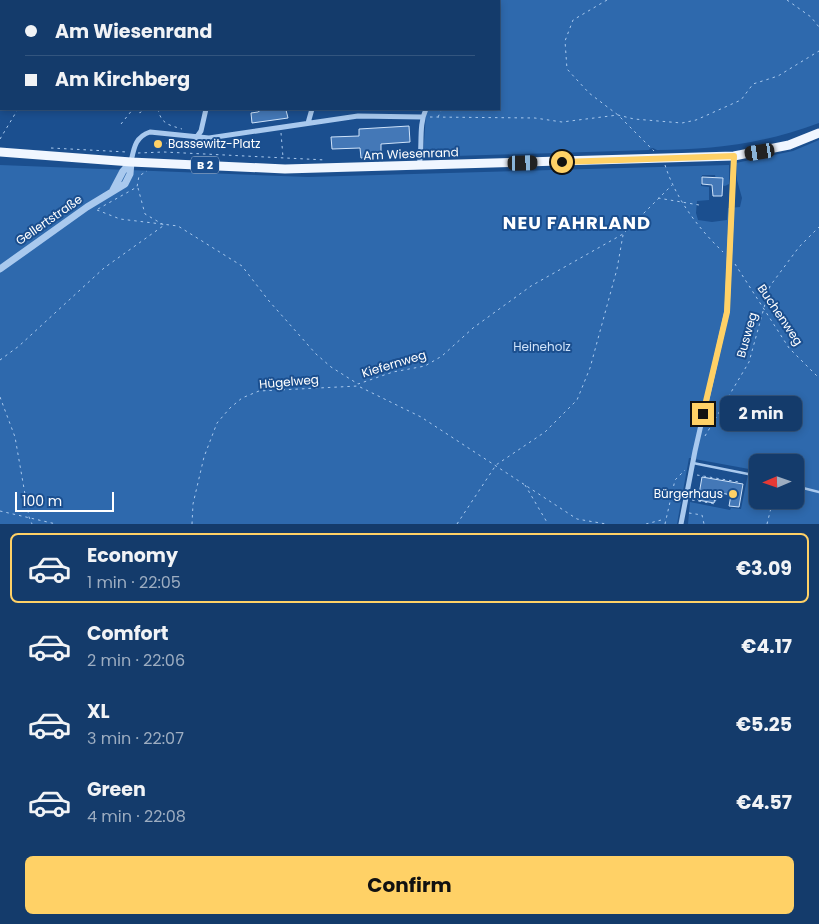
<!DOCTYPE html>
<html lang="en">
<head>
<meta charset="utf-8">
<style>
	:root { --surface:#143b6b; --page:#1d4271; --text:#f1f3f6; --muted:#9dadc1; --line:#33557e; --accent:#ffd166 }
	body { margin:0; font-family:Poppins,sans-serif; background:var(--page); color:var(--text); height:100vh; display:flex; flex-direction:column; font-size:19px; white-space:nowrap }
	* { box-sizing:border-box; margin:0 }
	p { font-size:16px; color:var(--muted) }
	.icon { flex:none; width:28px; height:28px; fill:none; stroke:currentColor; stroke-width:2; stroke-linecap:round; stroke-linejoin:round }
	.map { position:relative; height:524px; overflow:hidden }
	.drawer { display:flex; flex-direction:column; background:var(--surface); flex:1 }
	.drawer>* { flex:none }
	.top-card { position:absolute; left:0px; top:0px; width:500px; height:110px; box-shadow:0 2px 8px #0003,0 0 0 1px var(--line); display:grid; align-content:center; height:110px; padding:0 25px; background:var(--surface) }
	.needle { width:32px; rotate:268deg }
	.fabs { position:absolute; left:749px; top:454px; display:grid; gap:10px }
	.fabs a { display:grid; place-items:center; width:55px; height:55px; border-radius:8px; background:var(--surface); box-shadow:0 2px 8px #0003,0 0 0 1px var(--line); font-size:25px }
	.scale { position:absolute; left:15px; bottom:12px; width:99px; box-sizing:border-box; padding-left:5px; border:2px solid #fff; border-top:0; font-size:14px; line-height:18px; white-space:nowrap; color:#fff; -webkit-text-stroke:4px #1b4f8f; paint-order:stroke }
	.end { position:absolute; width:22px; height:22px; margin:-11px; border:6px solid #ffd166; background:#111; box-shadow:0 0 0 2px #111 }
	.from { border-radius:50% }
	.bubble { position:absolute; height:35px; border-radius:8px; background:var(--surface); box-shadow:0 2px 8px #0003,0 0 0 1px var(--line); font-size:16px; font-weight:700; line-height:35px; text-align:center }
	.car { position:absolute; width:15px; height:30px; margin:-15px -8px; border-radius:6px; box-shadow:0 0 4px 1px #0007; background:linear-gradient(#222 24%,#8ab4d8 0 40%,#222 0 76%,#8ab4d8 0 86%,#222 0) }
	.top-card b { display:flex; align-items:center; gap:18px; height:48px; font-size:19px }
	.top-card b+b { border-top:1px solid var(--line) }
	.top-card i { width:12px; height:12px; background:var(--text) }
	ul { padding:9px 0 0; list-style:none }
	li { display:flex; align-items:center; gap:15px; height:70px; margin:0 10px 8px; padding:0 15px; border:2px solid transparent; border-radius:8px }
	li div { flex:1 }
	li b { display:block; font-size:19px }
	li em { font-style:normal; font-weight:700 }
	li.on { border-color:var(--accent) }
	li>.icon { width:45px; height:45px; stroke-width:1.5 }
	.cta { display:flex; gap:10px; margin-top:auto; padding:10px 25px }
	.cta a { flex:1; height:58px; border-radius:8px; background:var(--accent); color:#111; font-size:20px; font-weight:700; line-height:58px; text-align:center }
	.map>svg:first-child { display:block }
	.green { fill:#2e69ad; fill-rule:evenodd }
	.building { fill:#4478b7; stroke:#cfe3fa }
	.lines { fill:none; stroke-linecap:round; stroke-linejoin:round }
	.path { stroke:#a9c9ee; stroke-width:1; stroke-dasharray:2.5 4; stroke-linecap:butt }
	.service { stroke:#a9c9ee; stroke-width:2.5 }
	.minor { stroke:#a9c9ee; stroke-width:5 }
	.tertiary { stroke:#a9c9ee; stroke-width:7 }
	.primary { stroke:#f0f6ff; stroke-width:9 }
	.route { stroke:#ffd166; stroke-width:6 }
	.poi-dot { fill:#ffd166; stroke:#1b4f8f; stroke-width:2 }
	.labels { text-anchor:middle; stroke-width:4; stroke-linejoin:round; paint-order:stroke }
	.shield { fill:#1b4f8f; stroke:#bbcadd; stroke-width:1 }
	.shield-label { font-size:11px; font-weight:bold; fill:#fff }
	.poi-label { font-size:12px; fill:#fff; stroke:#1b4f8f; text-anchor:start }
	.street-label { font-size:12px; fill:#fff; stroke:#1b4f8f }
	.park-label { font-size:12px; fill:#cfe3fa; stroke:#1b4f8f }
	.district-label { font-size:18px; font-weight:bold; letter-spacing:1px; fill:#fff; stroke:#1b4f8f }
</style>
</head>
<body>
<div class="map">
<svg width="819" height="524" viewBox="0 0 819 524">
	<rect width="100%" height="100%" fill="#1b4f8f"/>
	<!-- green -->
	<path class="green" d="M477,0H819V123C766,143 713,150 657,150L653,148L649,149L650,150L423,157L426,114L429,109H499V1Z
		M819,140V524H688L690,502L730,510L731,508L741,509L749,469L689,458L677,524H0V165L308,177L729,165V184L725,186L717,184L715,175H702L701,186L709,187V200L697,201L696,213L698,220L712,222L727,220L728,208L740,207L742,198L737,180L736,163L793,151ZM758,462H795V500H758Z"/>
	<!-- building -->
	<path class="building" d="M262,109L286,110L288,118L252,123L251,113L258,112Z
		M409,126L410,142L381,144V157L361,158L360,148L332,149L331,137L359,136V129Z
		M702,177L723,178L722,196H713L712,185L702,184Z
		M702,477L743,484L739,507L729,506L731,495L716,492L714,503L698,500Z"/>
	<g class="lines">
		<!-- path -->
		<path class="path" d="M607,0L573,20L565,41L567,69L589,93L618,115L654,151
			M787,0L811,17L819,27
			M485,1L486,0
			M134,109L140,113L143,109
			M158,109C161,124 169,125 182,129
			M430,117L535,118L562,122L618,115L634,119L682,123L696,120L741,100L753,84L778,76L819,51
			M438,117L442,109
			M121,124L133,109
			M281,133L283,157
			M0,139L18,109
			M156,143H160L159,147H156Z
			M160,145L174,141
			M51,148L127,152
			M138,153L164,152L326,160
			M665,165C676,199 698,228 723,252
			M138,188L145,214L164,225
			M658,198L699,205
			M98,209L137,187L139,176L147,171
			M97,210L120,219L178,226L242,266L269,301L316,354L331,367L358,384L393,372L425,366L442,356L473,328L531,286L623,234L672,185
			M735,264L789,348L819,378
			M0,360L19,346L104,268L163,226
			M0,397L15,437L29,517L32,524
			M705,436L749,362L770,286L799,247L819,227
			M697,475L739,482L738,483
			M525,485L548,524
			M692,500L715,504L717,493L729,495
			M0,511L56,524
			M689,513L702,515L704,524
			M192,524L193,504L204,457L217,423L230,408L242,398L259,391L358,386L421,417L577,519L606,524
			M457,524L496,465L545,432L577,400L590,368L617,269L623,235
			M646,524L665,519
			M665,524L675,480L685,470
			M767,524L773,500"/>
		<!-- service -->
		<path class="service" d="M376,0L378,1
			M429,1L430,0
			M0,46L1,47
			M693,463L758,476
			M795,486L819,492"/>
		<!-- minor -->
		<path class="minor" d="M132,0L134,1
			M238,0L241,1
			M457,0L459,1
			M211,1L212,0
			M289,1V0
			M364,1L365,0
			M474,1V0
			M308,123L312,109
			M196,138L201,131L206,109
			M131,162C134,148 135,137 150,132L209,138L358,116L422,117
			M419,166C423,147 418,126 426,109
			M681,524L695,451L727,311L734,156"/>
		<!-- tertiary -->
		<path class="tertiary" d="M113,190L123,171L131,162
			M0,269L87,207L125,184L130,174L131,162"/>
		<!-- primary -->
		<path class="primary" d="M0,152L131,162L285,169L734,156L789,145L819,133"/>
	</g>
	<g class="lines">
		<!-- route -->
		<path class="route" d="M562,162L734,156L727,312L703,414"/>
	</g>
	<!-- markers -->
	<g class="poi-dot">
		<circle cx="158" cy="144" r="5"/>
		<circle cx="733" cy="494" r="5"/>
	</g>
	<g class="labels">
		<!-- shield labels -->
		<rect class="shield" x="191" y="156.5" width="28" height="17" rx="4"/>
		<g class="shield-label">
			<text x="205" y="169">B 2</text>
		</g>
		<!-- poi labels -->
		<g class="poi-label">
			<text x="168" y="148">Bassewitz-Platz</text>
			<text x="723" y="498" text-anchor="end">Bürgerhaus</text>
		</g>
		<!-- street labels -->
		<g class="street-label">
			<text transform="translate(411 154) rotate(-2)" y="4">Am Wiesenrand</text>
			<text transform="translate(49 220) rotate(-35)" y="4">Gellertstraße</text>
			<text transform="translate(780 315) rotate(56)" y="4">Buchenweg</text>
			<text transform="translate(747 335) rotate(-74)" y="4">Busweg</text>
			<text transform="translate(394 364) rotate(-17)" y="4">Kiefernweg</text>
			<text transform="translate(289 382) rotate(-5)" y="4">Hügelweg</text>
		</g>
		<!-- park labels -->
		<g class="park-label">
			<text x="542" y="351">Heineholz</text>
		</g>
		<!-- district labels -->
		<g class="district-label">
			<text x="577" y="229">NEU FAHRLAND</text>
		</g>
	</g>
</svg>
<div class="fabs">
<a><svg class="needle" viewBox="-14 -14 28 28"><path d="M0-13l5 13h-10z" fill="#e53935"/><path d="M0 13l5-13h-10z" fill="#9dadc1"/></svg></a>
</div>
<div class="scale">100 m</div>
<i class="end from" style="left:562px;top:162px"></i>
<i class="end" style="left:703px;top:414px"></i>
<div class="bubble" style="left:720px;top:396px;width:82px">2 min</div>
<i class="car" style="left:760px;top:152px;rotate:261deg"></i>
<i class="car" style="left:523px;top:163px;rotate:89deg"></i>
<div class="top-card">
<b><i class="from"></i>Am Wiesenrand</b>
<b><i></i>Am Kirchberg</b>
</div>
</div>
<section class="drawer">
<ul>
<li class="on"><svg class="icon" aria-label="car" viewBox="0 0 24 24"><path d="M5 17H2v-5l4-1 3-4h7l3 4 3 1v5h-3M9 17h6M6 11h13"/><circle cx="7" cy="17" r="2"/><circle cx="17" cy="17" r="2"/></svg><div><b>Economy</b><p>1 min · 22:05</p></div><em>€3.09</em></li>
<li><svg class="icon" aria-label="car" viewBox="0 0 24 24"><path d="M5 17H2v-5l4-1 3-4h7l3 4 3 1v5h-3M9 17h6M6 11h13"/><circle cx="7" cy="17" r="2"/><circle cx="17" cy="17" r="2"/></svg><div><b>Comfort</b><p>2 min · 22:06</p></div><em>€4.17</em></li>
<li><svg class="icon" aria-label="car" viewBox="0 0 24 24"><path d="M5 17H2v-5l4-1 3-4h7l3 4 3 1v5h-3M9 17h6M6 11h13"/><circle cx="7" cy="17" r="2"/><circle cx="17" cy="17" r="2"/></svg><div><b>XL</b><p>3 min · 22:07</p></div><em>€5.25</em></li>
<li><svg class="icon" aria-label="car" viewBox="0 0 24 24"><path d="M5 17H2v-5l4-1 3-4h7l3 4 3 1v5h-3M9 17h6M6 11h13"/><circle cx="7" cy="17" r="2"/><circle cx="17" cy="17" r="2"/></svg><div><b>Green</b><p>4 min · 22:08</p></div><em>€4.57</em></li>
</ul>
<div class="cta"><a>Confirm</a></div>
</section>
</body>
</html>
